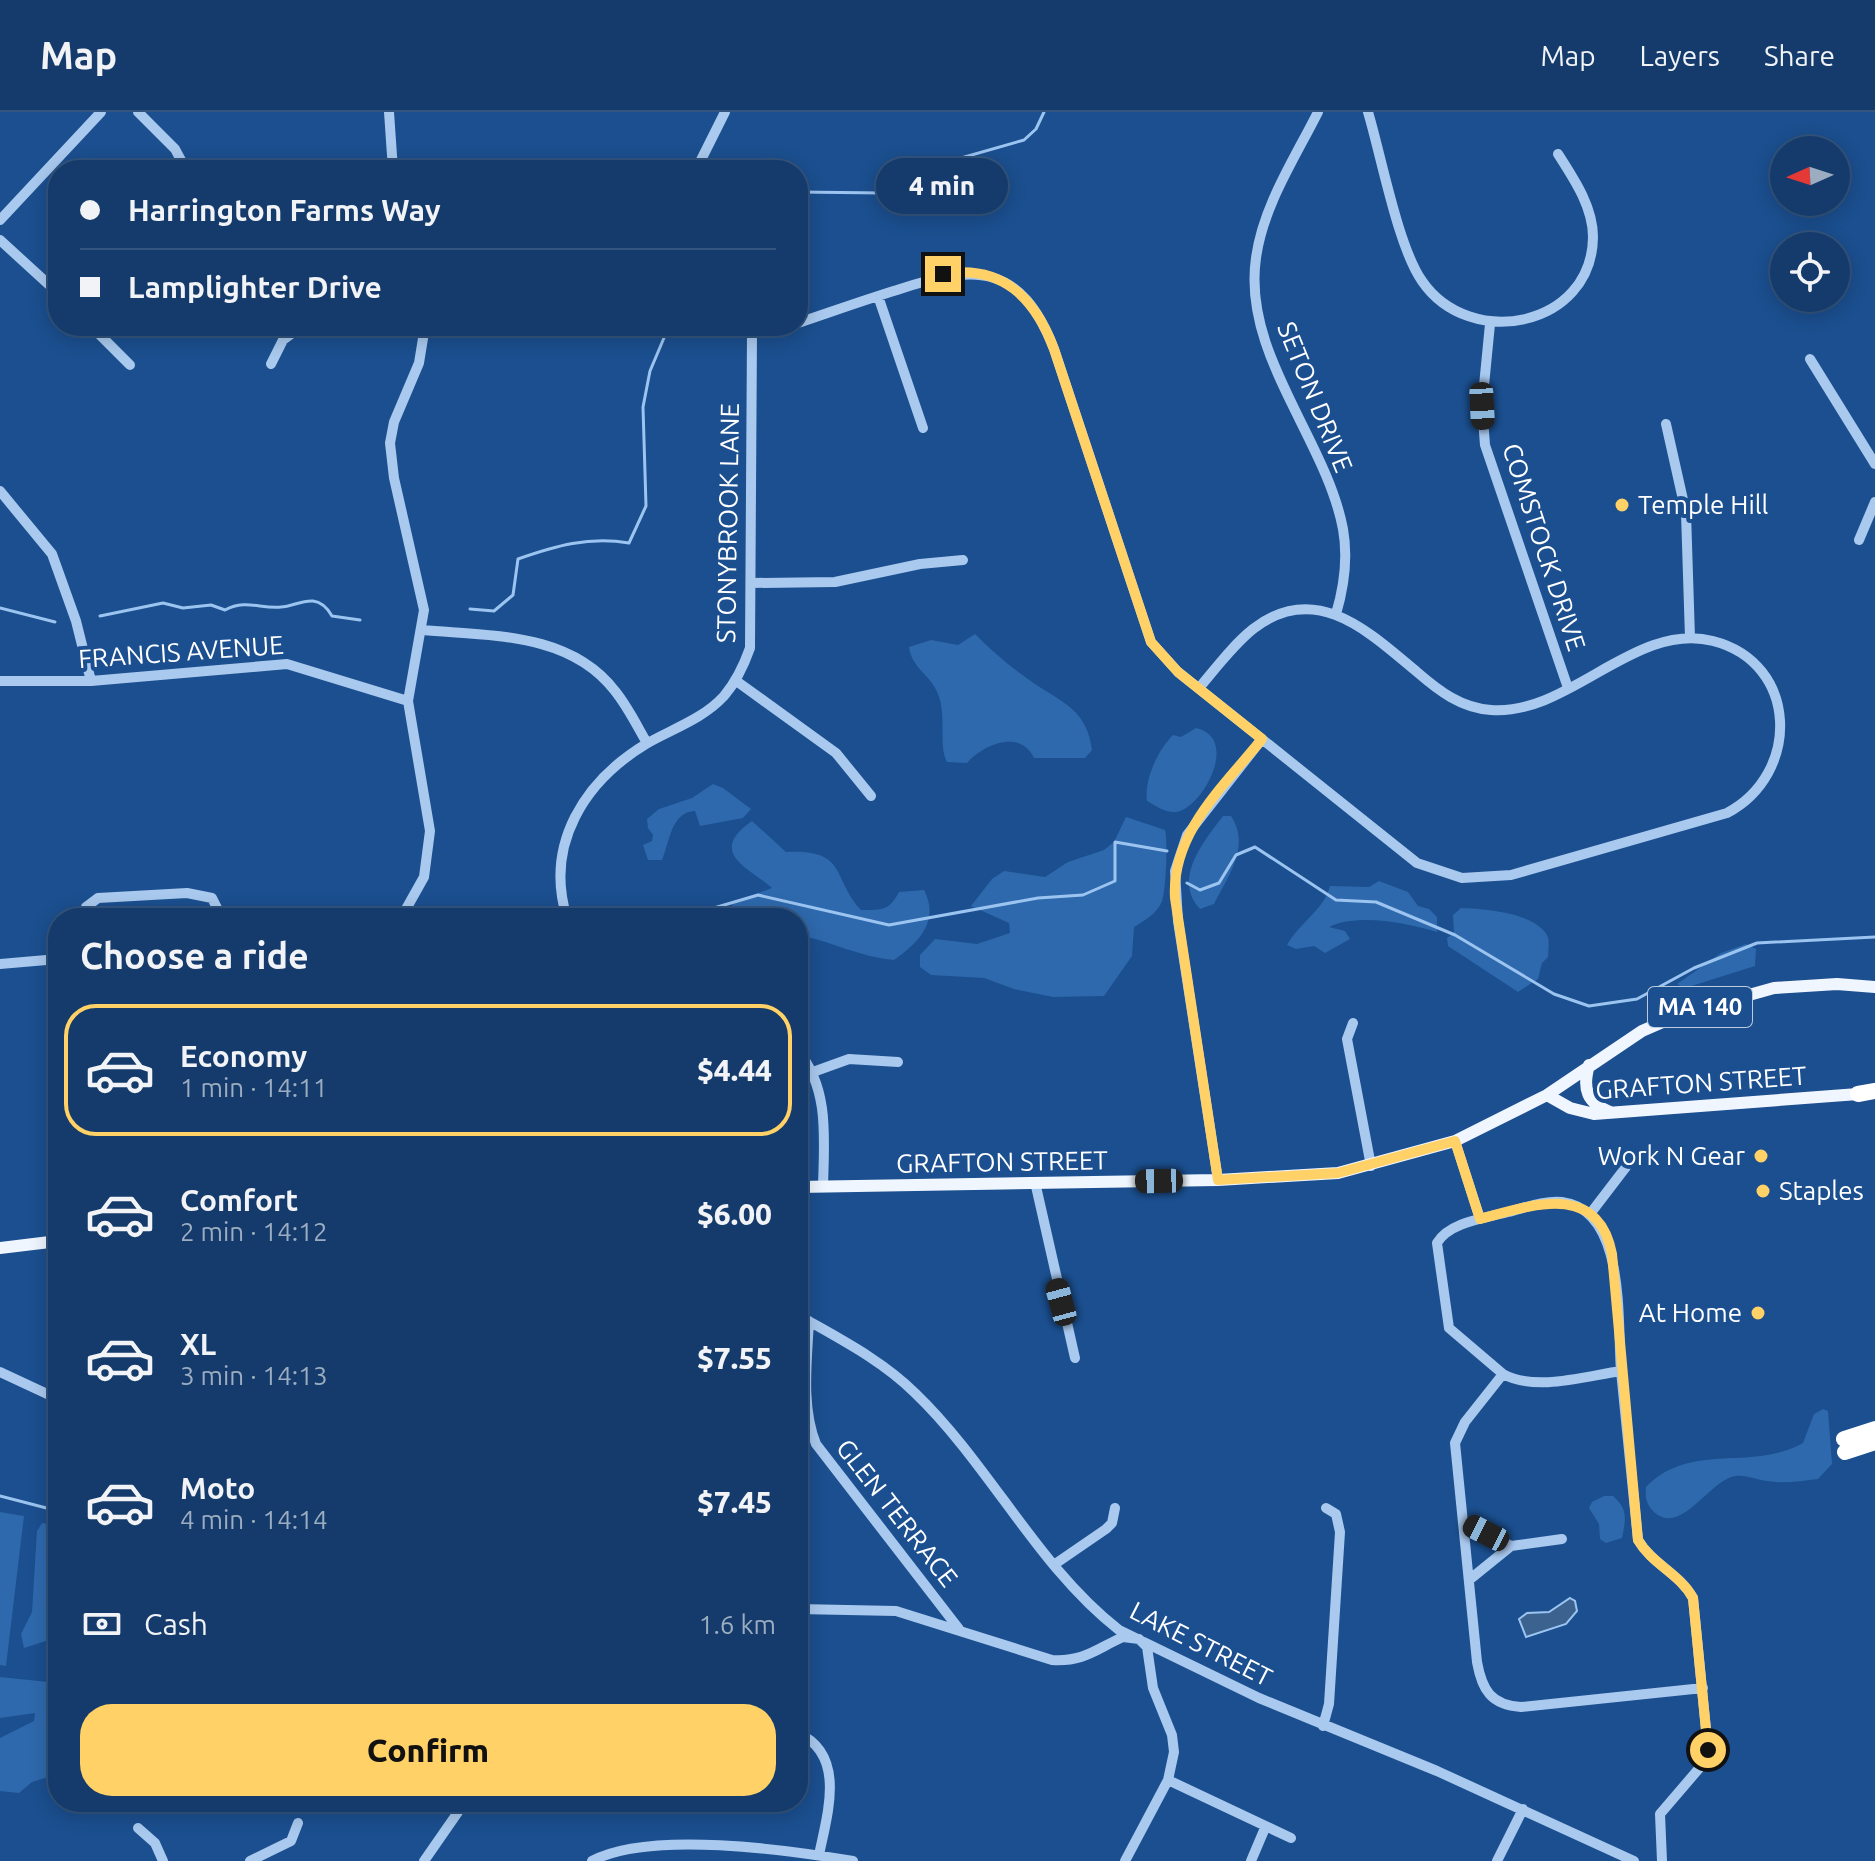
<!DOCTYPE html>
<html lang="en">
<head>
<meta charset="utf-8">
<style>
	:root { --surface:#143b6b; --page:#1d4271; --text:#f1f3f6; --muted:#9dadc1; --line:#33557e; --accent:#ffd166 }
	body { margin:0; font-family:Ubuntu,sans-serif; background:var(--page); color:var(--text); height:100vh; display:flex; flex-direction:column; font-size:30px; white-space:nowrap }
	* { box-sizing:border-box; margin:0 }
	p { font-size:26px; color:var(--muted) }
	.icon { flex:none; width:44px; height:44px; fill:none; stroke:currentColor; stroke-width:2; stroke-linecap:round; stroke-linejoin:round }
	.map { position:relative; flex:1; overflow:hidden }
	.drawer { position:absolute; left:48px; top:796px; width:760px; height:904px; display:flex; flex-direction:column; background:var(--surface); border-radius:32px; box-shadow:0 4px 20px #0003,0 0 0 2px var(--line) }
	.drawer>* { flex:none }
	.banner { position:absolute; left:48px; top:48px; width:760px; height:176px; border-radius:32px; box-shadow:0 4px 20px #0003,0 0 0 2px var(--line); display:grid; align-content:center; height:176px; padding:0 32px; background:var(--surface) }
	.needle { width:52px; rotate:267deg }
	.fabs { position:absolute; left:1770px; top:24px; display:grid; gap:16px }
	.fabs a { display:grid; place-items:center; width:80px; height:80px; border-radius:50%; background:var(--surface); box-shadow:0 4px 20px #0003,0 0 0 2px var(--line); font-size:40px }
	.end { position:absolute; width:36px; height:36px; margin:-18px; border:10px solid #ffd166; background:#111; box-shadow:0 0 0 4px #111 }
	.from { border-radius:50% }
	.bubble { position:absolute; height:56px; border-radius:28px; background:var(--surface); box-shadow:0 4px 20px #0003,0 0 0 2px var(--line); font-size:26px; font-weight:800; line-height:56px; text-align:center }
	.car { position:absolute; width:24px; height:48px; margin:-24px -12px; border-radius:10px; box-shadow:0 0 6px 2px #0007; background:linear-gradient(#222 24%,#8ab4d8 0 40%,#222 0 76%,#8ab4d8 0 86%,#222 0) }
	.banner b { display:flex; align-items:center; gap:28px; height:76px; font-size:30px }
	.banner b+b { border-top:2px solid var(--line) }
	.banner i { width:20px; height:20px; background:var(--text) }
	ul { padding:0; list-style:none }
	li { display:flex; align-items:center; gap:24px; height:132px; margin:0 16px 12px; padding:0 16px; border:4px solid transparent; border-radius:32px }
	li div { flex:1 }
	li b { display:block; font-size:30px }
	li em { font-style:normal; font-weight:800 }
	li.active { border-color:var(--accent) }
	li>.icon { width:72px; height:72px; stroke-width:1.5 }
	h2 { padding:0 32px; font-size:36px; line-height:96px }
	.pay { display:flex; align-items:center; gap:20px; height:88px; padding:0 32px; font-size:30px }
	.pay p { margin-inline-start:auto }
	.action { display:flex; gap:16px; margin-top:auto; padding:16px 32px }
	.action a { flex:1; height:92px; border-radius:32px; background:var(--accent); color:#111; font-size:32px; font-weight:800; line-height:92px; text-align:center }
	header { display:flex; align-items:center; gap:48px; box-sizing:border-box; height:112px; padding:0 40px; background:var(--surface); border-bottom:2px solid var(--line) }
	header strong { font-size:38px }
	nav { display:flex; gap:44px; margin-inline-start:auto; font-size:28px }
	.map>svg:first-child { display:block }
	.green { fill:#2e69ad }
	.water { fill:#3c6290; stroke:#9cc4f0; stroke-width:2 }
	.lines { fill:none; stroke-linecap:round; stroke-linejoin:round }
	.stream { stroke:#9cc4f0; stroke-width:3 }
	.minor { stroke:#a9c9ee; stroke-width:10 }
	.major { stroke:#f0f6ff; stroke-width:12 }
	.highway { stroke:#fff; stroke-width:16 }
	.route { stroke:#ffd166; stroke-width:10 }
	.poi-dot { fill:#ffd166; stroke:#1b4f8f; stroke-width:3 }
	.labels { text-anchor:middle; stroke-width:8; stroke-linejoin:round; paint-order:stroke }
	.shield { fill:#1b4f8f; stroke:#bbcadd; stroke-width:2 }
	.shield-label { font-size:24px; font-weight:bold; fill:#fff }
	.street-label { font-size:26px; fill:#fff; stroke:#1b4f8f }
	.poi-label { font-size:26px; fill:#fff; stroke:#1b4f8f; text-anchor:start }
</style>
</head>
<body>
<header>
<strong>Map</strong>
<nav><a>Map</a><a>Layers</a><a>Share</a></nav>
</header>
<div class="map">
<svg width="1875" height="1749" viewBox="0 0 1875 1749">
	<rect width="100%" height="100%" fill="#1b4f8f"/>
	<!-- green -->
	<path class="green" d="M975,522C994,541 1015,559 1038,574C1066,592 1087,600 1092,638L1085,646H1034C1020,617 984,632 967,651L947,650C938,633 947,605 938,582C931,563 912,557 909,535L931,528L958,533Z
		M1196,616C1241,626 1202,697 1176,700C1165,701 1156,694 1147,689C1144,667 1158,638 1173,623L1181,625Z
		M713,672L723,676L751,697L743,706L700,714L695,699C671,700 670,729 662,748H648L643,733L652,729L653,723L648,716L647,707L659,697L692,686Z
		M1223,704H1231C1251,734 1228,764 1214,792L1200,797C1172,767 1204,729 1223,704Z
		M1126,705L1165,718C1168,730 1166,778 1162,789C1158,801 1144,809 1134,815L1132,844L1104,884L1053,885L1014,877L984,866L931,863L920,855V843L935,827L977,832L1010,821L1009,811L971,794L992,767L1004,759L1045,765L1068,750L1104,738L1114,730Z
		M752,709L786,740C848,737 831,765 861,798C882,798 889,799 899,780L924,778C940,809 919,830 894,848C859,845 831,829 798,823V806H734L730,797L734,790L772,776C750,756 706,741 752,709Z
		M1379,769L1408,780L1418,794L1429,797L1437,805V820C1407,811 1357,801 1329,815L1345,819L1350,827L1325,841L1314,834L1296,837L1287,833C1299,811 1324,798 1330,774L1369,775Z
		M1461,796C1484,797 1529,800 1545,820C1551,827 1548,837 1548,845L1542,851L1538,867L1518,880L1448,834L1447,826L1454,821L1453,803Z
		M1746,832L1756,837L1755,854L1685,876L1677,872L1721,841Z
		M1823,1297L1828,1299L1832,1352L1818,1367C1801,1369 1784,1372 1767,1369C1756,1368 1747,1363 1736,1364C1709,1367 1680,1428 1652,1398C1646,1391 1645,1384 1646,1375C1691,1329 1751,1360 1803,1331L1814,1302Z
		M1604,1384H1613C1628,1397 1626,1407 1622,1426L1606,1431L1600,1427L1599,1412L1589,1396L1592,1390Z
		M0,1400L24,1404L6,1554L0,1553Z
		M42,1411L58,1414V1530L52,1527L24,1536L21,1522L32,1500L37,1419Z
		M0,1565L58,1571V1662L32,1670L19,1681L0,1679V1626L34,1609L35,1601L0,1606Z"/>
	<!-- water -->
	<path class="water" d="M1570,1486L1575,1489L1577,1499L1566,1512L1526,1525L1519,1507L1527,1501L1549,1500Z"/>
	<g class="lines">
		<!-- stream -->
		<path class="stream" d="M798,80L883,81L947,50L1024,28L1036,17L1044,0
			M0,496L55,510
			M470,497L494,499L513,483L518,447C555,434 589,424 629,431L646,394L643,295L650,259L669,214
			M100,504L163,491L183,496L211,493L225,498C246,487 260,497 281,495C291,495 302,488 313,489C322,490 328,497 332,504L360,508
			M1187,771L1200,778L1219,771L1236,743L1255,735L1336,788L1376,790L1455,823L1554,882L1589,894L1637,887L1694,856L1757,831L1875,825
			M680,806L758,783L889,813L1038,786L1083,783L1115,769V730L1167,739
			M0,1384L58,1399"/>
		<!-- minor -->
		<path class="minor" d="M138,0L175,37L182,50L177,58
			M389,0L393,58
			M1318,0C1295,46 1263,94 1256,146C1242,242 1326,327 1343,417C1348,445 1344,475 1336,502
			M1368,0C1381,43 1398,135 1422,169C1470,239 1592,215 1593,125C1593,95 1574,67 1558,42
			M696,58L725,0
			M0,108L101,0
			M0,128L58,181
			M878,184L923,316
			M798,211C831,200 864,188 897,178C975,152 1021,151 1054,237L1151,530L1178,560L1417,751L1462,766L1511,763L1727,701C1801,662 1799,551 1713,529C1635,509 1569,604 1491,598C1461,596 1439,579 1417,560C1369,520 1316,468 1253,517C1233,533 1216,556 1199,576
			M1490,212L1482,294L1485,333L1568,576
			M91,214L130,253
			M732,214L752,220L791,214
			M1810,247L1875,352
			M271,252L283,228L302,214
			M1666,312L1686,401L1690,526
			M0,379L52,442L76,509L91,569
			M1859,428L1875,390
			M752,471L835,470L920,452L963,448
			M423,518C490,524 570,520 615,579C628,595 637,614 647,631
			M735,568L836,641L871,684
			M0,569H91L287,552L408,589
			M82,806L86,795L98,786L187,781L212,786L222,806
			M401,806L424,765L430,719L408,589L424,498L394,366L390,331L394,310L419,251L425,214
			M567,806C544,732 585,669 646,632C672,617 703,607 724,584C736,570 744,553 750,536L752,220
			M0,852L58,847
			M1353,911L1347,927L1371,1054
			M798,939C830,977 824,1028 823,1075
			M813,960L849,947L898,950
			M1455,1029L1480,1107
			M1218,1068L1178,809L1175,759L1187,723L1262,627
			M1035,1070L1075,1246
			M1590,1102L1626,1055
			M798,1203C838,1226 882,1248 915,1281C990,1353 1037,1454 1119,1518L1259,1586L1437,1659L1634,1749
			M809,1209C807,1249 801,1295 816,1332L959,1517
			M0,1260L58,1287
			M1503,1262L1449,1216L1437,1131C1449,1110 1486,1106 1508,1100C1524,1096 1545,1088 1562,1090C1627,1098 1617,1211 1621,1259
			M1464,1410L1511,1434
			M1055,1452L1106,1417L1112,1411L1115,1396
			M1469,1468L1511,1434L1562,1427
			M798,1497L896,1499L1052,1548C1084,1550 1096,1537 1123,1525L1139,1527L1147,1535L1153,1576L1172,1623L1174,1640L1168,1668L1125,1749
			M1323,1614L1329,1592L1340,1420L1336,1402L1326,1396
			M798,1621C847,1643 827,1703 819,1743
			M1168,1668L1291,1726
			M138,1716L155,1731L163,1749
			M250,1749L291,1729L298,1711
			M424,1749L465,1690
			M592,1749C649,1718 789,1738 853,1749
			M1251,1749L1265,1716
			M1497,1749L1523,1697
			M1662,1749L1660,1702L1702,1653L1708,1638L1693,1486C1680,1462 1652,1452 1638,1428L1621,1259C1586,1264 1535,1280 1503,1262L1465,1310L1455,1331L1477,1550C1482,1578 1491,1593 1521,1595L1703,1576"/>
		<!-- major -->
		<path class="major" d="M1589,953C1582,977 1587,991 1610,1000
			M1547,983L1570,996L1594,1002L1858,982
			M798,1075L1218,1068L1338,1061L1455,1029L1547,983L1642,919L1681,902L1774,876L1837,872L1875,875
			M0,1136L58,1129"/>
		<!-- highway -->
		<path class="highway" d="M1858,982L1875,979
			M1844,1327L1875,1317
			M1845,1340L1875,1330"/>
	</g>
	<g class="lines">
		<!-- route -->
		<path class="route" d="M943,162C1002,152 1035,186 1054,237L1151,530L1178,560L1262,627C1224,674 1171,721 1175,786L1218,1068L1338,1061L1455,1029L1480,1107C1529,1094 1598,1068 1612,1142L1638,1428C1652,1452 1680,1462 1693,1486L1708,1638"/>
	</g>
	<!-- markers -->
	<g class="poi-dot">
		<circle cx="1622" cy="393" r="8"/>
		<circle cx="1761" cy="1044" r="8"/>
		<circle cx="1763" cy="1079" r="8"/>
		<circle cx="1758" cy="1201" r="8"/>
	</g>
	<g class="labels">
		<!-- shield labels -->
		<rect class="shield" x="1648" y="875" width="104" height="40" rx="6"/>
		<g class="shield-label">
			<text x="1700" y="903">MA 140</text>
		</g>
		<!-- street labels -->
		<g class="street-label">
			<text transform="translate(1315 285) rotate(68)" y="9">SETON DRIVE</text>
			<text transform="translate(728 411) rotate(-89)" y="9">STONYBROOK LANE</text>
			<text transform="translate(1544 435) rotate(72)" y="9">COMSTOCK DRIVE</text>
			<text transform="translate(181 540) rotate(-4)" y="9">FRANCIS AVENUE</text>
			<text transform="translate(1701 971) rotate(-4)" y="9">GRAFTON STREET</text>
			<text transform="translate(1002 1050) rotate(-1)" y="9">GRAFTON STREET</text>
			<text transform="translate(897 1401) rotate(52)" y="9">GLEN TERRACE</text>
			<text transform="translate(1201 1532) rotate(27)" y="9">LAKE STREET</text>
		</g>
		<!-- poi labels -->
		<g class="poi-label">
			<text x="1638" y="402">Temple Hill</text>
			<text x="1745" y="1053" text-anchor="end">Work N Gear</text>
			<text x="1779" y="1088">Staples</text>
			<text x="1742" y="1210" text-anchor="end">At Home</text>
		</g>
	</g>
</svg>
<div class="fabs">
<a><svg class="needle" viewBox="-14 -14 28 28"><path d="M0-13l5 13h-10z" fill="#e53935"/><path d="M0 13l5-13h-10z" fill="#9dadc1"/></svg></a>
<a><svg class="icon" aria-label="locate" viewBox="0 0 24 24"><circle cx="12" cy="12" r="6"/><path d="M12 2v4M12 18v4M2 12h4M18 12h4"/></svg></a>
</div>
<i class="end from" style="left:1708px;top:1638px"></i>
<i class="end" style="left:943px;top:162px"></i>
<div class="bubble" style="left:876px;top:46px;width:132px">4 min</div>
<i class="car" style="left:1482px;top:294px;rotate:177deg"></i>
<i class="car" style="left:1159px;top:1069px;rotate:269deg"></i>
<i class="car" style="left:1061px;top:1190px;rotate:345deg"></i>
<i class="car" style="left:1486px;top:1421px;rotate:297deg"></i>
<div class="banner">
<b><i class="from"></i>Harrington Farms Way</b>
<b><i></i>Lamplighter Drive</b>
</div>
<section class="drawer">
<h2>Choose a ride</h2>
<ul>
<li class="active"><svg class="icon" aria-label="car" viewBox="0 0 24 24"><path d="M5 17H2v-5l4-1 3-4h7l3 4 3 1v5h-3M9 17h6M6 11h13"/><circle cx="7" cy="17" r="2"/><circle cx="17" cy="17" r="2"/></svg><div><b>Economy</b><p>1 min · 14:11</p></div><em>$4.44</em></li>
<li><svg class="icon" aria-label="car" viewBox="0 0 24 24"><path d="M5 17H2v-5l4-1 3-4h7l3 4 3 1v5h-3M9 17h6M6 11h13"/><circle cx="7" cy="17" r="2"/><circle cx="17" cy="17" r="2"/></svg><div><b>Comfort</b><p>2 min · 14:12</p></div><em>$6.00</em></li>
<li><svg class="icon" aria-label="car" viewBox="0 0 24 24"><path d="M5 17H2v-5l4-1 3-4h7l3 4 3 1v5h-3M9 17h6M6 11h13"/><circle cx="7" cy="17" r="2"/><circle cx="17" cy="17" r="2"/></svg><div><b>XL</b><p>3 min · 14:13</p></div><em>$7.55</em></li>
<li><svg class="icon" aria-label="car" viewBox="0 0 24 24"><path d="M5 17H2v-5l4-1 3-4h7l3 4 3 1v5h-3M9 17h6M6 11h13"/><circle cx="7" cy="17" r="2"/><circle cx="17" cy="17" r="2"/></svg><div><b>Moto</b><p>4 min · 14:14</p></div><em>$7.45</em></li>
</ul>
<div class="pay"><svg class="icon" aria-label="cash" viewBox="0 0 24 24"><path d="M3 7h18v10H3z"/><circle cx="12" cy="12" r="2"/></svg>Cash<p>1.6 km</p></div>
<div class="action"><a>Confirm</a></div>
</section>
</div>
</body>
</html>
